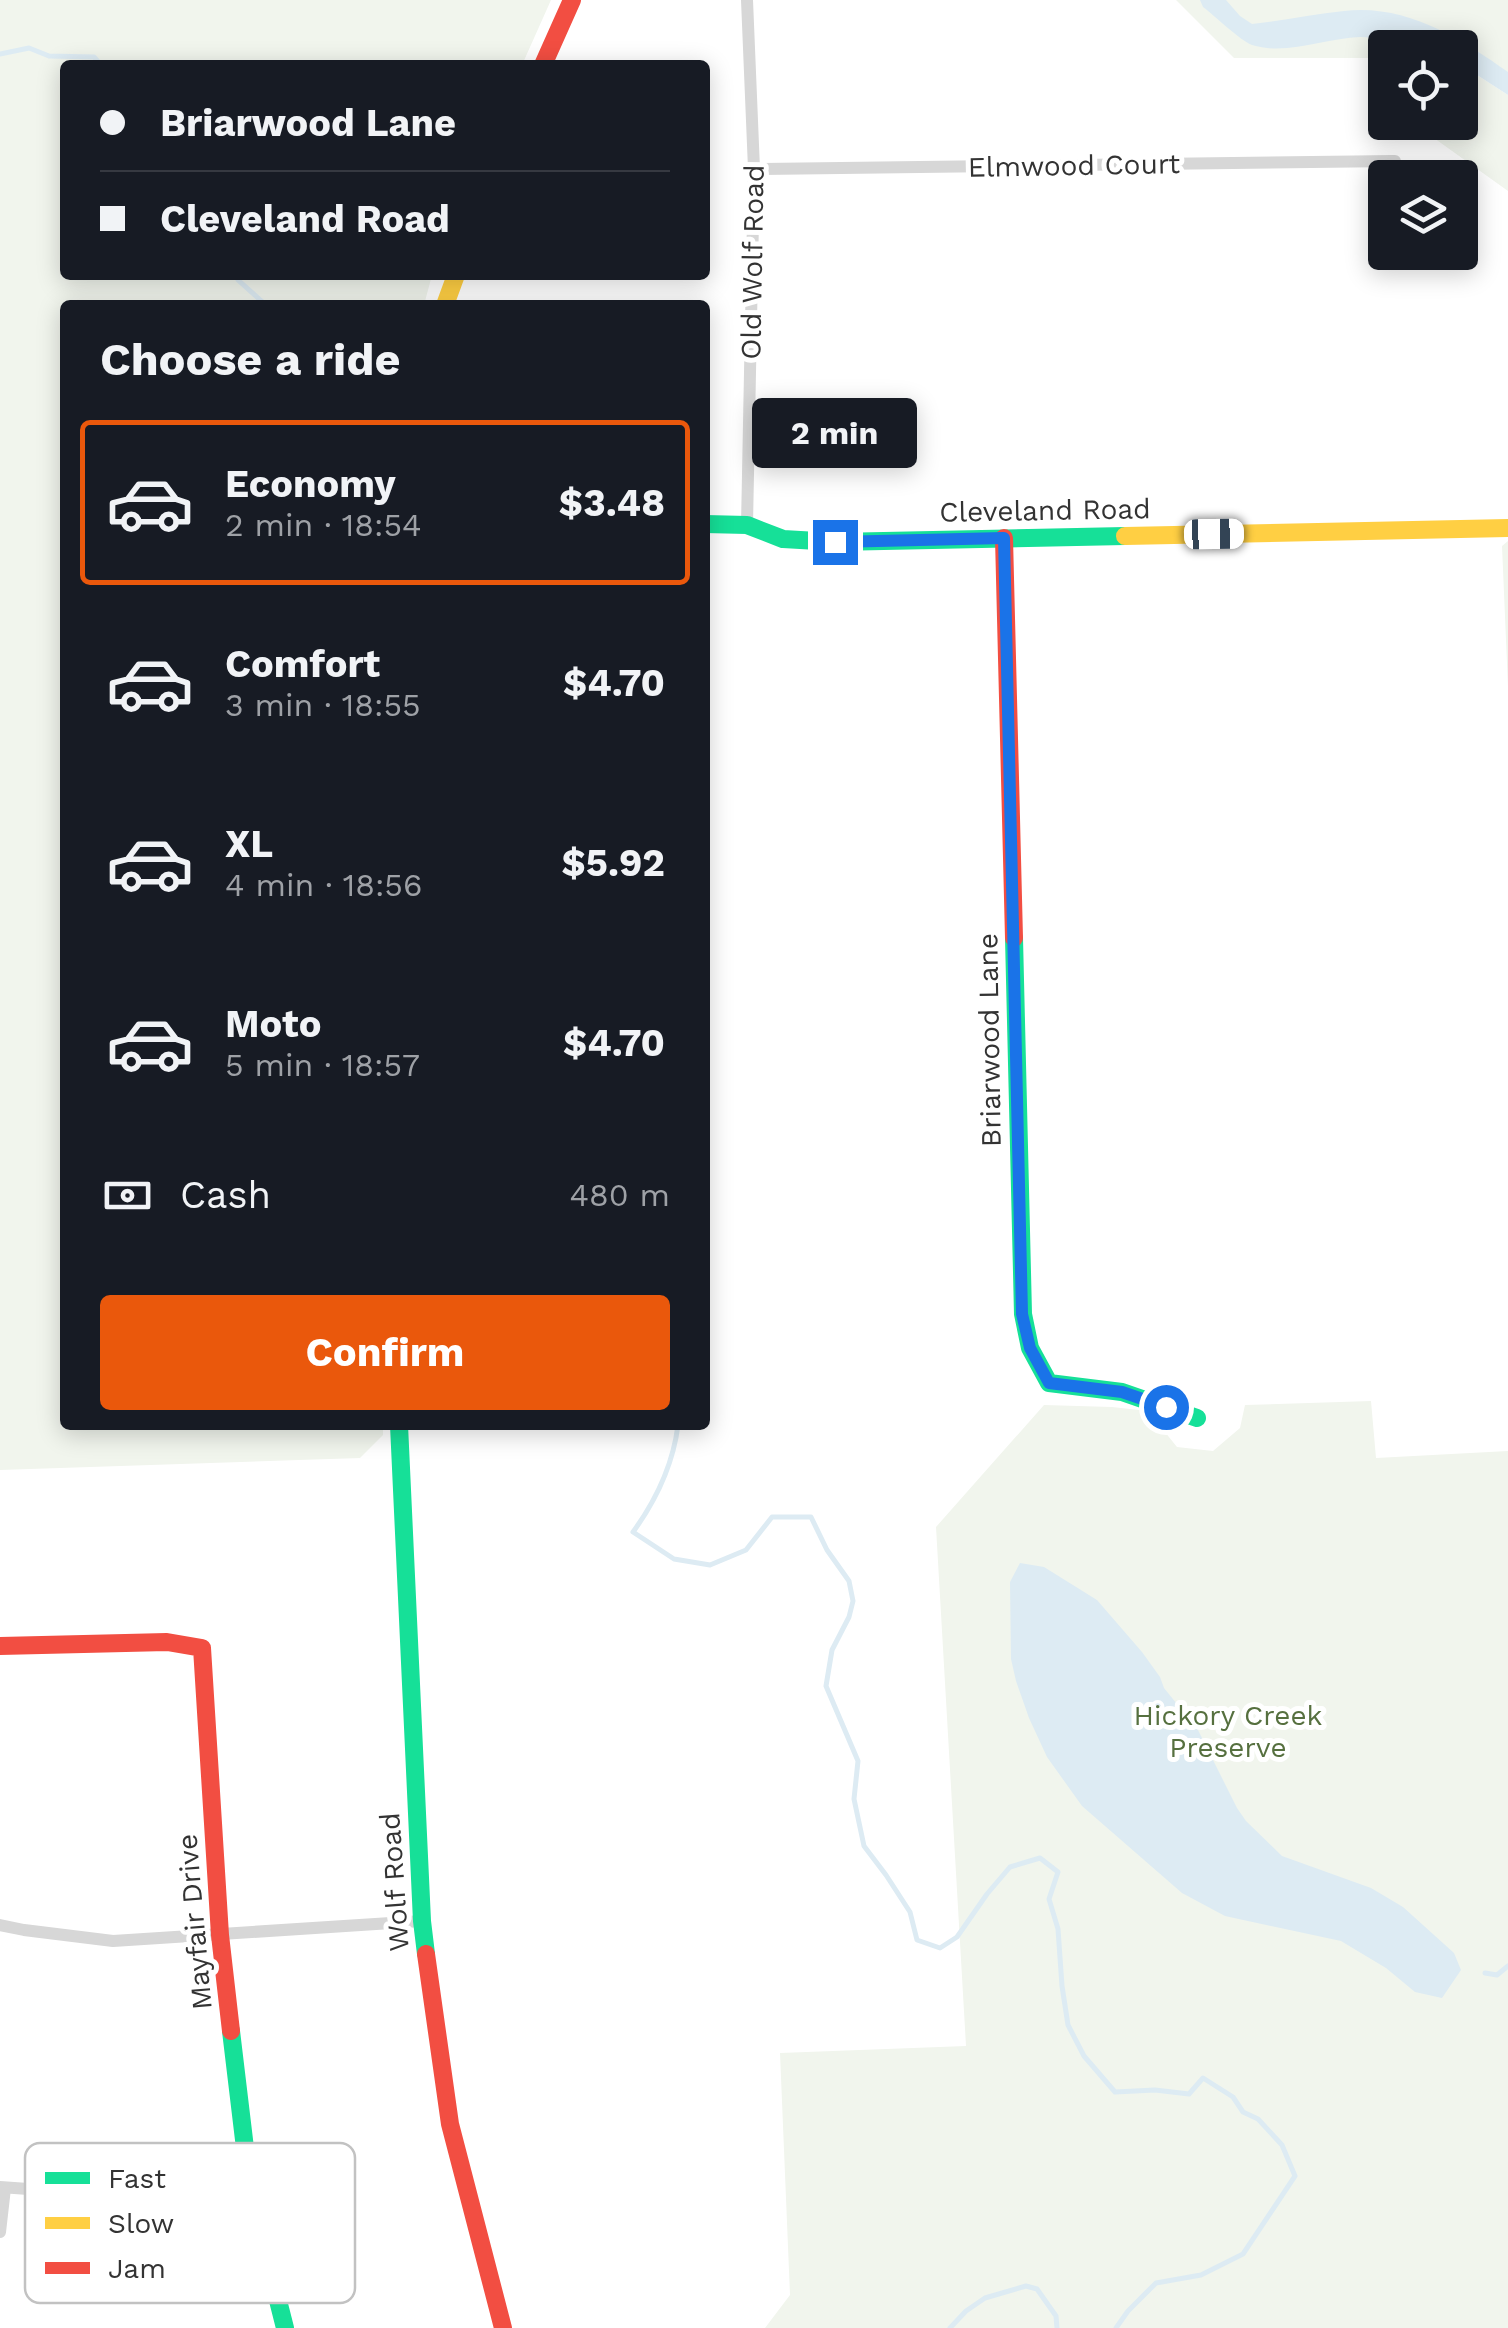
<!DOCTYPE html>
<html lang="en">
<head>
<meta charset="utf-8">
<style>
	:root { --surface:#171b24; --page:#242831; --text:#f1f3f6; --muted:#9ea1a6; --line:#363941; --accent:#ea580c }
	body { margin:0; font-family:"Work Sans",sans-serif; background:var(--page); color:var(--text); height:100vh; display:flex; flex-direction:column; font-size:38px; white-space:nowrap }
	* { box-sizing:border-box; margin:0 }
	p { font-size:32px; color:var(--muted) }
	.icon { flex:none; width:55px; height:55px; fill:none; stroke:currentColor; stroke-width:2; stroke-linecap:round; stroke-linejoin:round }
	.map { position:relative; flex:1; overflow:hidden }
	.sheet { position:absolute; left:60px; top:300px; width:650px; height:1130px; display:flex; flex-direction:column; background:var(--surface); border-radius:10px; box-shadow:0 5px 25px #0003 }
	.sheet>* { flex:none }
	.top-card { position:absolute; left:60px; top:60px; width:650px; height:220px; border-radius:10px; box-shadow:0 5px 25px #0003; display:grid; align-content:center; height:220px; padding:0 40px; background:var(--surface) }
	.controls { position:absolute; left:1368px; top:30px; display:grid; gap:20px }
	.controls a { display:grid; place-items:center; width:110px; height:110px; border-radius:10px; background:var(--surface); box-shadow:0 5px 25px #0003; font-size:50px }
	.end { position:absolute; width:45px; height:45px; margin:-22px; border:12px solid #1a73e8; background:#fff; box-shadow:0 0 0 5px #fff }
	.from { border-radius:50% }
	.bubble { position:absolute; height:70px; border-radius:10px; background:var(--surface); box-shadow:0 5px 25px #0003; font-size:32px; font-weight:700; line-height:70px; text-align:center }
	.car { position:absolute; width:30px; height:60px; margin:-30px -15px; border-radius:12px; box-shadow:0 0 8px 2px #0007; background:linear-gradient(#fff 24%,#345 0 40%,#fff 0 76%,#345 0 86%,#fff 0) }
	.top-card b { display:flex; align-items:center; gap:35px; height:95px; font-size:38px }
	.top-card b+b { border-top:2px solid var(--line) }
	.top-card i { width:25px; height:25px; background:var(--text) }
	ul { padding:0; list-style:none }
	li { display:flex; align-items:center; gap:30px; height:165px; margin:0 20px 15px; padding:0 20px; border:5px solid transparent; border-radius:10px }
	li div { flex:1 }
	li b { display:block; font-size:38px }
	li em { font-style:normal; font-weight:700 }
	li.selected { border-color:var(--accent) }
	li>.icon { width:90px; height:90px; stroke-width:1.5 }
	h2 { padding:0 40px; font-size:45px; line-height:120px }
	.pay { display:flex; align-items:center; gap:25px; height:110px; padding:0 40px; font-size:38px }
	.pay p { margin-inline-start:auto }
	.cta { display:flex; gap:20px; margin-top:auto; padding:20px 40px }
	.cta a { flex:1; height:115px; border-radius:10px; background:var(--accent); color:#fff; font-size:40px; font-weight:700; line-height:115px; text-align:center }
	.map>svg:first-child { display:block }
	.green { fill:#f1f5ed }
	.water { fill:#ddebf3 }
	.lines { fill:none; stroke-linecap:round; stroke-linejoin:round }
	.stream { stroke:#ddebf3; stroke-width:5 }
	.street { stroke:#d7d7d7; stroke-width:12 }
	.fast { stroke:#16e098; stroke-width:18 }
	.slow { stroke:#ffcf43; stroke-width:18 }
	.jam { stroke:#f24e42; stroke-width:18 }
	.route { stroke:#1a73e8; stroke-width:12 }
	.labels { text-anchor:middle; stroke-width:10; stroke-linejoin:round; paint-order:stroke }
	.street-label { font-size:28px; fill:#333; stroke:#fff }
	.park-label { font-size:28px; fill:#56703f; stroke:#fff }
	.key { fill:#fff; stroke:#c2c2c2; stroke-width:2.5 }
	.key-label { font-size:28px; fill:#333 }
</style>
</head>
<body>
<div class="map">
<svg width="1508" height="2328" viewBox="0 0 1508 2328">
	<rect width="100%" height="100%" fill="#fff"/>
	<!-- green -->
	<path class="green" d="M0,0H551L522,65H65V275H432L424,305H65V1425H383V1435L360,1458L0,1470Z
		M1176,0H1508V85L1460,48H1385V58H1234Z
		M1460,64L1508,95V191L1413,123L1460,122Z
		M1508,541V687L1502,546Z
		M1371,1401L1376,1458L1508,1451V2328H765L790,2295L780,2053L966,2046L936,1527L1044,1405L1112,1407L1148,1411L1177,1447L1213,1451L1240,1428L1245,1405Z"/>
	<!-- water -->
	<path class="water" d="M1200,0H1226L1240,16L1252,24C1283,21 1313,14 1344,11C1407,4 1459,38 1508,72V95L1460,64V48C1443,48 1422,50 1406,47C1390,44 1377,37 1360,37C1325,38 1287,56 1252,45C1241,41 1215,16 1203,7Z
		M1020,1563L1044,1567L1097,1600L1142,1652L1160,1677L1164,1688L1198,1730L1237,1808L1246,1821L1282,1856L1371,1888L1403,1907L1454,1953L1461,1970L1442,1998L1415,1992L1386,1968L1341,1941L1225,1916L1182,1893L1082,1806L1047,1757L1029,1718L1016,1681L1011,1659L1010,1582Z"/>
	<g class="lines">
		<!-- stream -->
		<path class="stream" d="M0,54L29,48L49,56L94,57L101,65
			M238,275V280L266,305
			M678,1425C673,1465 657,1499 633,1532L674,1559L710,1565L746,1550L772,1517H811L827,1550L849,1581L853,1601L849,1617L832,1650L826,1686L858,1761L854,1799L864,1846L886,1875L910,1912L917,1940L940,1948L957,1937L987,1894L1010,1867L1040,1858L1058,1872L1049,1899L1058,1929L1062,1986L1068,2025L1084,2056L1115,2092L1155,2090L1189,2094L1203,2078L1233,2097L1243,2112L1258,2119L1282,2145L1295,2176L1243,2254L1201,2275L1156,2283L1128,2311L1116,2328
			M1485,1973L1497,1975L1508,1966
			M950,2328L966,2311L985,2298L1026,2286L1037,2289L1056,2316L1057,2328"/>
		<!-- street -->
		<path class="street" d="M747,0L754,169L747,525
			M754,169L1395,161
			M0,1925L24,1930L113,1941L422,1921
			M0,2187L126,2196L250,2190
			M0,2232L5,2188"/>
		<!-- fast -->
		<path class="fast" d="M705,524L747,525L783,539L835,542L1125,536
			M1014,938L1023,1314L1030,1348L1049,1383L1122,1392L1197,1418
			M399,1425L422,1921L426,1954
			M231,2031L250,2190L285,2328"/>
		<!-- slow -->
		<path class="slow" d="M445,305L456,275
			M1125,536L1508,528"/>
		<!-- jam -->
		<path class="jam" d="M543,65L572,0
			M1004,538L1014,938
			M0,1646L167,1642L202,1648L220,1935L231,2031
			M426,1954L450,2124L503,2328"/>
	</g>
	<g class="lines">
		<!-- route -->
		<path class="route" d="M835,542L1004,538L1022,1314L1030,1348L1049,1383L1122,1392L1166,1407"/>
	</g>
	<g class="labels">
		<!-- street labels -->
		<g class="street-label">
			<text transform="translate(1074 165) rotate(-1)" y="10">Elmwood Court</text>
			<text transform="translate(752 262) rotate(-89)" y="10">Old Wolf Road</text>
			<text transform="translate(1045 510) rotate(-1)" y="10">Cleveland Road</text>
			<text transform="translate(989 1040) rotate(-91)" y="10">Briarwood Lane</text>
			<text transform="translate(394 1882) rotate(-94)" y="10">Wolf Road</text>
			<text transform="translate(194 1922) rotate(-95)" y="10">Mayfair Drive</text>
		</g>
		<!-- park labels -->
		<g class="park-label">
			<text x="1228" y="1725">Hickory Creek<tspan x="1228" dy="32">Preserve</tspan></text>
		</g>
	</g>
	<!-- legend -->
	<rect x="25" y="2143" width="330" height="160" rx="15" class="key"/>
	<rect x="45" y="2172" width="45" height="12" fill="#16e098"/>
	<rect x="45" y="2217" width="45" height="12" fill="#ffcf43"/>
	<rect x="45" y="2262" width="45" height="12" fill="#f24e42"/>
	<g class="key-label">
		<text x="108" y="2188">Fast</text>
		<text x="108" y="2233">Slow</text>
		<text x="108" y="2278">Jam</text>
	</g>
</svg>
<div class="controls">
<a><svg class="icon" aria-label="locate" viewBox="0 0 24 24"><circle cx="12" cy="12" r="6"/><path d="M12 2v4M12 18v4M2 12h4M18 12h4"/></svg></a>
<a><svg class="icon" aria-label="layers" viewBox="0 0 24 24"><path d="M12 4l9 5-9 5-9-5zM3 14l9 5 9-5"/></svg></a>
</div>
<i class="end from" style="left:1166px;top:1407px"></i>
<i class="end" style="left:835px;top:542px"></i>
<div class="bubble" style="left:752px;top:398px;width:165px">2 min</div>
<i class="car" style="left:1214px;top:534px;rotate:89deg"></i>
<div class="top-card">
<b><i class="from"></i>Briarwood Lane</b>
<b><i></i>Cleveland Road</b>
</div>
<section class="sheet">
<h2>Choose a ride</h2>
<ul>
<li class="selected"><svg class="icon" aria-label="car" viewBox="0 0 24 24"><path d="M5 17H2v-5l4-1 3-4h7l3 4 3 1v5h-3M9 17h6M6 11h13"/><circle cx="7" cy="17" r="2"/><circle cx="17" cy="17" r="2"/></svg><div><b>Economy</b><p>2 min · 18:54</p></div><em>$3.48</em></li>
<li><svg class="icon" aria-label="car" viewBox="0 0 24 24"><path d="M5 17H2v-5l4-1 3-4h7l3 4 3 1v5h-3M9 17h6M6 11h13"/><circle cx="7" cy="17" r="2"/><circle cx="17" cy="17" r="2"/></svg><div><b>Comfort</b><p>3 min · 18:55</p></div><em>$4.70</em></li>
<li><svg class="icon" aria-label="car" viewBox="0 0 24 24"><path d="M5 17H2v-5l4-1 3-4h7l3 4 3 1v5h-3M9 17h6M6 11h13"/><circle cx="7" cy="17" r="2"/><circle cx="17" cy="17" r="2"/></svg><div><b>XL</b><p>4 min · 18:56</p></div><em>$5.92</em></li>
<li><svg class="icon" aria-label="car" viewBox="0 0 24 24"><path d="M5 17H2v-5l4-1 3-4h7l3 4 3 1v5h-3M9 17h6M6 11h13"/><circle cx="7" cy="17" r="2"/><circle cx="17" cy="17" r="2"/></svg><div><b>Moto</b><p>5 min · 18:57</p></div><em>$4.70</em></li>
</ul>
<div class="pay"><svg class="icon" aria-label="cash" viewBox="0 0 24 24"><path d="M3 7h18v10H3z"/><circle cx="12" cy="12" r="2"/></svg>Cash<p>480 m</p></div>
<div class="cta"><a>Confirm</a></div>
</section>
</div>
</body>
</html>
